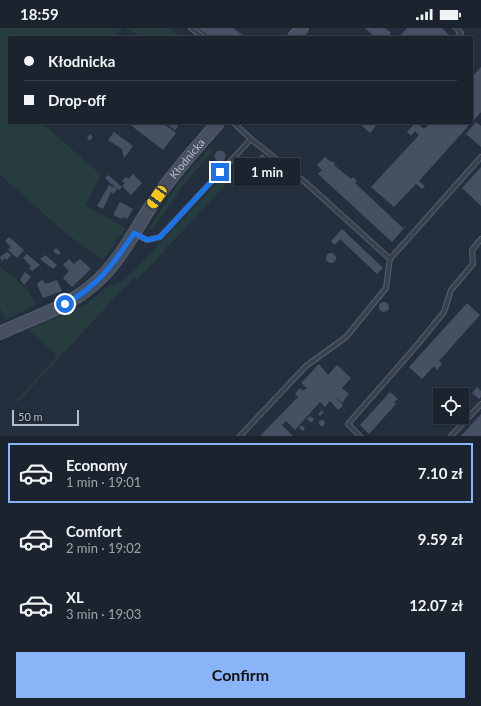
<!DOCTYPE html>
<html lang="en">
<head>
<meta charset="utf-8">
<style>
	:root { --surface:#1b232e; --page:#242b36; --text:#f1f3f6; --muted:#a0a4aa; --line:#39404a; --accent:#8ab4f8 }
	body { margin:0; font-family:Lato,sans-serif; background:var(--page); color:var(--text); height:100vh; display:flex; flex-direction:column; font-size:15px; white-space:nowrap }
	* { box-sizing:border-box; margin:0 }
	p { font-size:13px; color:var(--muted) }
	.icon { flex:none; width:22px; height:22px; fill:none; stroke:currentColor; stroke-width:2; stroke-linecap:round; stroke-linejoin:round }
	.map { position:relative; height:408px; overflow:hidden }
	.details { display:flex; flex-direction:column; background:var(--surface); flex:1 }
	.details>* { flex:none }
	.guide { position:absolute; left:8px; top:8px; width:465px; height:88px; border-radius:0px; box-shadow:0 1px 3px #0004,0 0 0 1px var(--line); display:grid; align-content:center; height:88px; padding:0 16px; background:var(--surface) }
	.tools { position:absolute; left:433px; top:360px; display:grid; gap:8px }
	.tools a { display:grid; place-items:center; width:36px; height:36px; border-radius:0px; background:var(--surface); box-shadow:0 1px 3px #0004,0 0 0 1px var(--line); font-size:20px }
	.scale { position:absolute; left:12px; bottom:10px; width:67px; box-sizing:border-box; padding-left:4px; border:2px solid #b4bcc9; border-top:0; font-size:11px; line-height:14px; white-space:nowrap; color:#b4bcc9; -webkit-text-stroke:3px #1d2633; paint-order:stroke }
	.end { position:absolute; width:18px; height:18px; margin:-9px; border:5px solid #1a73e8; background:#fff; box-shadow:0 0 0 2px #fff }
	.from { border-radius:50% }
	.bubble { position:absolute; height:28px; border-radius:0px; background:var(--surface); box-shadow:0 1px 3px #0004,0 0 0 1px var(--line); font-size:13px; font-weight:700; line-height:28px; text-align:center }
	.car { position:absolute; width:12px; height:24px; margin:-12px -6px; border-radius:5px; box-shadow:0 0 3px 1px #0007; background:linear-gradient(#f5c518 24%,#345 0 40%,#f5c518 0 76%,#345 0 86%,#f5c518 0) }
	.guide b { display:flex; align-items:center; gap:14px; height:38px; font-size:15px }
	.guide b+b { border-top:1px solid var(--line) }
	.guide i { width:10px; height:10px; background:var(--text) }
	ul { padding:7px 0 0; list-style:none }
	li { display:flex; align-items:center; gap:12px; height:60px; margin:0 8px 6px; padding:0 8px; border:2px solid transparent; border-radius:0px }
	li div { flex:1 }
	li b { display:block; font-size:15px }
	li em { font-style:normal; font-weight:700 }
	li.active { border-color:var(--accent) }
	li>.icon { width:36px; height:36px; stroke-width:1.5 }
	.cta { display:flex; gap:8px; margin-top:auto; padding:8px 16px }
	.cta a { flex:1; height:46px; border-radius:0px; background:var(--accent); color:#111; font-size:16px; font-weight:700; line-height:46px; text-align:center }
	.status { display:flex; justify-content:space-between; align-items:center; height:28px; padding:0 20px; background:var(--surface); direction:ltr }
	.status svg { height:11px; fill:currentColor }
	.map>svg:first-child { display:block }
	.green { fill:#263c3f }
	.building { fill:#455162 }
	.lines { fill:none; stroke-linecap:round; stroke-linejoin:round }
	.lane-casing { stroke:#565f6c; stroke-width:6 }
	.secondary-casing { stroke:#565f6c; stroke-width:14 }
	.lane { stroke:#38414e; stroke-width:4 }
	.secondary { stroke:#465061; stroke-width:12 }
	.route { stroke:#1a73e8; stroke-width:5 }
	.labels { text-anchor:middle; stroke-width:3.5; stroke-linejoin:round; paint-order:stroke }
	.street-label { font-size:11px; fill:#b4bcc9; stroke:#1d2633 }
</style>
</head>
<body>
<div class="status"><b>18:59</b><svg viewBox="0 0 49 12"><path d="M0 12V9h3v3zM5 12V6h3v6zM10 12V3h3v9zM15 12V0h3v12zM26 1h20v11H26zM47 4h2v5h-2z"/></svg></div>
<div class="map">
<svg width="481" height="408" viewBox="0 0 481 408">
	<rect width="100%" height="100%" fill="#242f3e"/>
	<!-- green -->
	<path class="green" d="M0,0H122L115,9H9V95H42L101,147L85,178L126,200L103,232L68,207L0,147Z
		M124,0H170L182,9H144Z
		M212,117L211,125L184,156L153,201L148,202L178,156Z
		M223,149L228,154L137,252L134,249L18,374L16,373L56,329L55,325L28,302L87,276L110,257L124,253Z
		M0,238L28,262L36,277L5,292L0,280Z"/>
	<!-- building -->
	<path class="building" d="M198,0H233L245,9H210Z
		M365,0H385L391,5L387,9H375Z
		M407,0H442L449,7L447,9H399Z
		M481,39V84L472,94V49Z
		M476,94L481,98V119L466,106Z
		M128,95H163L176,105L163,122Z
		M165,95H175L178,98L175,102Z
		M359,95H378L370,105Z
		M415,95H423L420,98L424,101L430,95H471L419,153L425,158L422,161L416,156L394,179L371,159L419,107L415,103L411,108L407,104Z
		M114,104L133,118L124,130L122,121L108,112Z
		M90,106L93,109L89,113L87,110Z
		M214.5 128a5.5 5.5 0 1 1 11 0a5.5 5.5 0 1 1-11 0Z
		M262,126L265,128L260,133L269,141L262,150L253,142L259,134L256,132Z
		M325,129L331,134L332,133L335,135L334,137L351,151L353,149L357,153L355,155L403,200L406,198L392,214L318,146L322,142L317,137Z
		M481,139V178L462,160Z
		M133,146L142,155L131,167L122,158L125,155L122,153L126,149L128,151Z
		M108,147L122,159L119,162L117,161L114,166L111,164L103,181L97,178L109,157L117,161L105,150Z
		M120,174L133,181L127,191L123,189L122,191L113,187Z
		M342,201L383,240L377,246L340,211L335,217L331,213Z
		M9,209L24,222L17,230L8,222L11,219L5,213Z
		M56,220L61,225L58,227L53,223Z
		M7,224L11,227L7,232L5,230L2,233L0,229Z
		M326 230a5 5 0 1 1 10 0a5 5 0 1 1-10 0Z
		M27,226L40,237L32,243L29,240L31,238L23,230Z
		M45,227L57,237L53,241L40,231Z
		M69,231L74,236L80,231L91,241L72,259L63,250L69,243L63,237Z
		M25,244L31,249L24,257L20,252Z
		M43,251L45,256L57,252L62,263L43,270L37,256Z
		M379 279a5 5 0 1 1 10 0a5 5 0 1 1-10 0Z
		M467,275L480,287L439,333L442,336L437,342L434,338L422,351L409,339Z
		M319,336L328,347L337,337L351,350L342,360L349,366L342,375L331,366L343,377L342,379L338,382L330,373L325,379L320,374L295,402L286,393L282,397L293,408H260L298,369L295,366L300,360L303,363L307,360L301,355Z
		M477,359L481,363V369L479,371L472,365Z
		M390,364L398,371L394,374L396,376L369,406L360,397Z
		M322,382L324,384L320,388L318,386Z
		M481,386V408H461Z
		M310,388L314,391L311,395L307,391Z
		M319 395a3 3 0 1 1 6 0a3 3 0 1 1-6 0Z
		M302,397L305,401L303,403L299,400Z"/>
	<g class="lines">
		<defs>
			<path id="lane" d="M191,0L203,9
				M456,0L461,5L457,9
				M251,111L305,154L390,231L481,129
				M136,206L147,212L160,209L251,111L234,95
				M240,408L306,338L346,309L386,260L390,231
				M360,408L348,396L418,316L444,284L451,262L473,236L472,222L481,211
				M451,408L481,376"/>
			<g id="secondary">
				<path d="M294,9L302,0"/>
				<path id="s1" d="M0,305C32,290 67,280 94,256C120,234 134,203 153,175C172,147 195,121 218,95"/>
			</g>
		</defs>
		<!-- lane casing -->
		<use href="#lane" class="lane-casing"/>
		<!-- secondary casing -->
		<use href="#secondary" class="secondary-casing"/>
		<!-- lane -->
		<use href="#lane" class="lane"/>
		<!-- secondary -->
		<use href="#secondary" class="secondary"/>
	</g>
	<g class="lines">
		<!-- route -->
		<path class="route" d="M65,276C97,259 115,234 134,205L147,212L160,209L220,144"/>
	</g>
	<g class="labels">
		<!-- street labels -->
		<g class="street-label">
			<text dy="4" stroke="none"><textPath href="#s1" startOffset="263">Kłodnicka</textPath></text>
		</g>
	</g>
</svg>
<div class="tools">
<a><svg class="icon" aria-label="locate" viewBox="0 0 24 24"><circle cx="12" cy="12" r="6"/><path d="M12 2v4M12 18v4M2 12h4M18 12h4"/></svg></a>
</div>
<div class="scale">50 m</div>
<i class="end from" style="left:65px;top:276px"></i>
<i class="end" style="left:220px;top:144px"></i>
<div class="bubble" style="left:234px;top:130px;width:66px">1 min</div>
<i class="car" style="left:157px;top:169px;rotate:215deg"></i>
<div class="guide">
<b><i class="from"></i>Kłodnicka</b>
<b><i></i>Drop-off</b>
</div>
</div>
<section class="details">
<ul>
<li class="active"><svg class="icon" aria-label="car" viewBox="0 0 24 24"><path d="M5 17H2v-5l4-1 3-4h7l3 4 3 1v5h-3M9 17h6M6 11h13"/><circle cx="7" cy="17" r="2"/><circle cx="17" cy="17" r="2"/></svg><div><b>Economy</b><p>1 min · 19:01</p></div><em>7.10 zł</em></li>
<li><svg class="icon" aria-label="car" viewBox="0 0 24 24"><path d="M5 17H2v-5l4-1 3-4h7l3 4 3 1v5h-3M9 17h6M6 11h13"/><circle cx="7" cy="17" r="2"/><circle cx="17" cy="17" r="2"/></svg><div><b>Comfort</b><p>2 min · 19:02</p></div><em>9.59 zł</em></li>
<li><svg class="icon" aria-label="car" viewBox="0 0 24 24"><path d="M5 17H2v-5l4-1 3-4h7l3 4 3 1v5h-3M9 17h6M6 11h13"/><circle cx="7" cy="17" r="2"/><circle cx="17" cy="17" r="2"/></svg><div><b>XL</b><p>3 min · 19:03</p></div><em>12.07 zł</em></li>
</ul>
<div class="cta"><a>Confirm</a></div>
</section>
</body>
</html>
